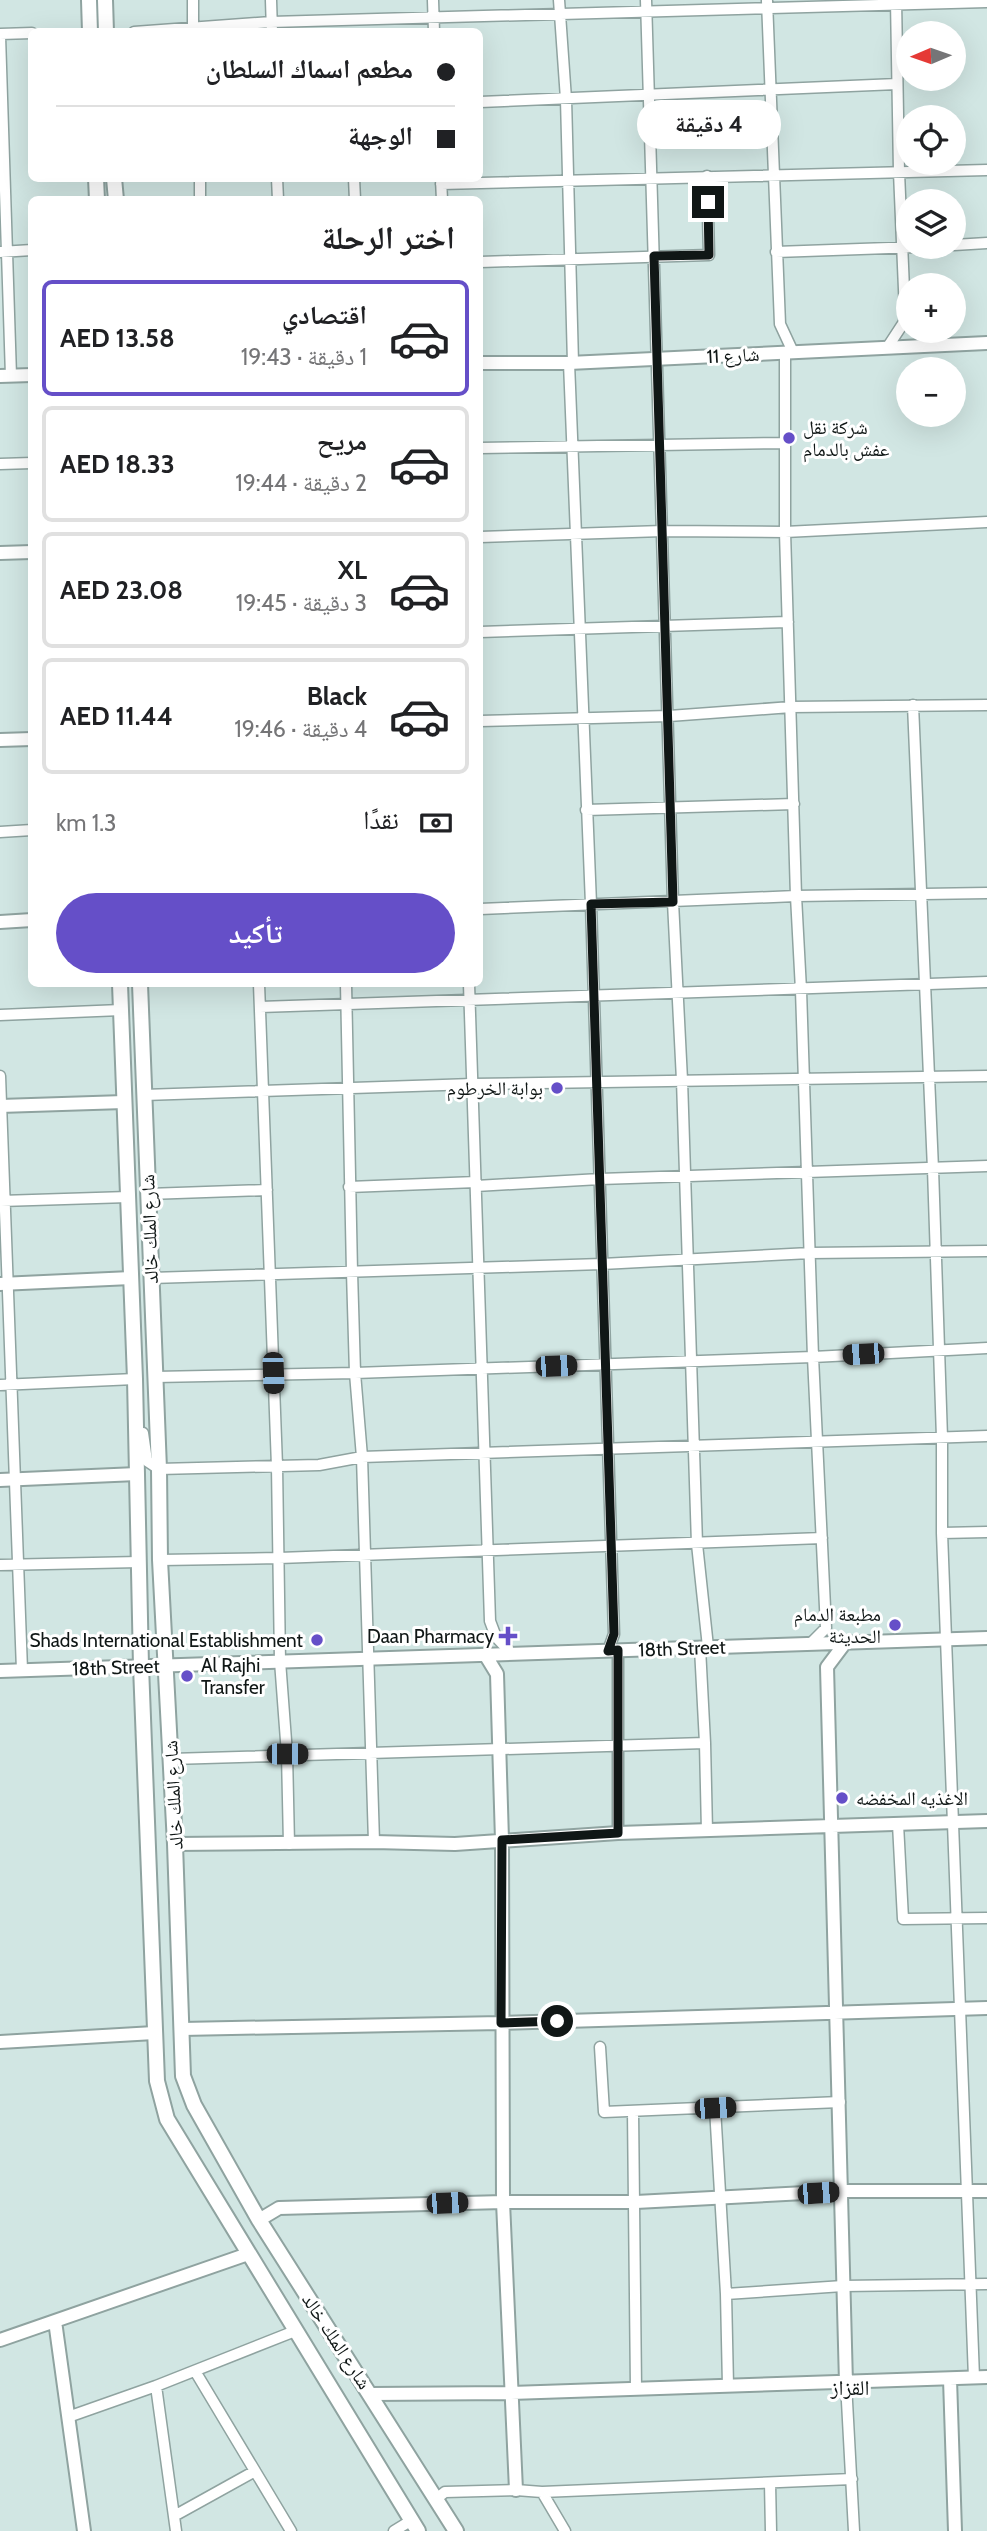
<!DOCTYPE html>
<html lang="ar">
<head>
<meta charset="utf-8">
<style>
	:root { --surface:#fff; --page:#f2f2f2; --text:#202124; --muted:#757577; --line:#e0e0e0; --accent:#654fc8 }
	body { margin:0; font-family:Cabin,"Noto Naskh Arabic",sans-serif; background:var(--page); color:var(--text); direction:rtl; height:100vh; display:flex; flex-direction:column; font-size:26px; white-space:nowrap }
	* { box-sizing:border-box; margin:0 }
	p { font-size:23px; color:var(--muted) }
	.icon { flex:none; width:38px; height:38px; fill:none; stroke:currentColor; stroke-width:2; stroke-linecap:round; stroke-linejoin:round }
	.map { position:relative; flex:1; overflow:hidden; direction:ltr }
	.panel { position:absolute; left:28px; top:196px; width:455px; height:791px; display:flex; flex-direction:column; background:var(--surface); border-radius:10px; box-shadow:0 7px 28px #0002; direction:rtl }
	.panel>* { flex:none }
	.hud { position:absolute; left:28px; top:28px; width:455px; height:154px; border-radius:10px; box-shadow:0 7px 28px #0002; direction:rtl; display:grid; align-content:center; height:154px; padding:0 28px; background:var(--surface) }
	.needle { width:46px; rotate:268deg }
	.buttons { position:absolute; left:896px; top:21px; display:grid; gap:14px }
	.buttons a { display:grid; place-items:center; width:70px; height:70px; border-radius:50%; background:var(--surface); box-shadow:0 7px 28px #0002; font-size:35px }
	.end { position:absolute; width:32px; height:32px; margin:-16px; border:9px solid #101716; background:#fff; box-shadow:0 0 0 4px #fff }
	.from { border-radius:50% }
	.bubble { position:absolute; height:49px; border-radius:24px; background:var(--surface); box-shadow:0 7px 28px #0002; font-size:23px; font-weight:800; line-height:49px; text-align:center; direction:rtl }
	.car { position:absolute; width:21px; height:42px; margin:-21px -10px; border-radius:9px; box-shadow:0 0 5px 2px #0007; background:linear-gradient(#222 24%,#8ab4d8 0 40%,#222 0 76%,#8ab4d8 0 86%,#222 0) }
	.hud b { display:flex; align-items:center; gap:24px; height:66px; font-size:26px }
	.hud b+b { border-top:2px solid var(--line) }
	.hud i { width:18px; height:18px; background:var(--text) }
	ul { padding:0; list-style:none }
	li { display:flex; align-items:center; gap:21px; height:116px; margin:0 14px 10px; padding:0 14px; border:4px solid var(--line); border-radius:10px }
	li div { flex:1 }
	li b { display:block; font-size:26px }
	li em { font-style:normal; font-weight:800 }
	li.selected { border-color:var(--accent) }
	li>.icon { width:63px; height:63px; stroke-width:1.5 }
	h2 { padding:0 28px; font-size:32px; line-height:84px }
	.pay { display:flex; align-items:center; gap:18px; height:77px; padding:0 28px; font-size:26px }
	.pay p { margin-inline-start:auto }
	.primary-button { display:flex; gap:14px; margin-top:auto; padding:14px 28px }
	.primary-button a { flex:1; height:80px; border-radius:42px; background:var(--accent); color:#fff; font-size:28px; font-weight:800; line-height:80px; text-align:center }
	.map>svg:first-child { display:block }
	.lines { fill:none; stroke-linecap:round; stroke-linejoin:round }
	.minor-casing { stroke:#8fa3a0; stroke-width:13 }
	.tertiary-casing { stroke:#8fa3a0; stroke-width:16 }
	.primary-casing { stroke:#8fa3a0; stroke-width:18 }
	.minor { stroke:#fff; stroke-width:10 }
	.tertiary { stroke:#fff; stroke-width:12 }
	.primary { stroke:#fff; stroke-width:14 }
	.route { stroke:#101716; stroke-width:9 }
	.poi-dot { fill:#654fc8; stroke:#fff; stroke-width:2.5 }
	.labels { text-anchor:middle; stroke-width:6; stroke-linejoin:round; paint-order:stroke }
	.street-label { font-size:19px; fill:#101716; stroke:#fff }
	.poi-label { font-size:19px; fill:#101716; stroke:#fff; text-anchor:end }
	.neighbourhood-label { font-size:21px; fill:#101716; stroke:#fff }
</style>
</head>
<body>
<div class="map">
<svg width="987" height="2531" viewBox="0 0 987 2531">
	<rect width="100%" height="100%" fill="#d1e6e3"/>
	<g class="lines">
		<defs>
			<path id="minor" d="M271,0L272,32
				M433,0L434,32
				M559,0L566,99L573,363
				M646,0L673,902L682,1080L697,1544L708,1647
				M767,1L780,324L793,352
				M193,31V0
				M134,32L271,22L987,2
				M0,34L32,33
				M0,36L11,376
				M480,102L897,84
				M200,178V200
				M277,178L278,200
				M354,178L355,200
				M441,179L442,200
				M441,184L987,170
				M954,245L987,243
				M0,252L32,250
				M776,252L917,247
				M480,262L709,255L707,176
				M887,348L904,322L905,313L899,172L896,0
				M785,352V532L796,896L801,990L813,1357L826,1628L810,1644
				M569,363L591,904L614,1634L608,1651
				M480,448L784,443
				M0,464L32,463
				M480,537L663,531L785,532L987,522
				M480,632L788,622
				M913,705L933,1169L942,1438V1533L974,2378
				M480,721L669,716L791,707L987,705
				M586,810L794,804
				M0,832L32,830
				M480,909L796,896L987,893
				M259,984L277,1466L280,1661L287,1754L289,1844
				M346,984L352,1272L355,1373L362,1457L374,1842
				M469,984L490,1621L496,1637L512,1654
				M260,1007L987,982
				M0,1015L121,1010
				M0,1076L22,1670
				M144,1095L473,1084L987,1076
				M476,1186L600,1179L987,1166
				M349,1187L476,1182
				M148,1194L267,1190
				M1,1201L128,1197
				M151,1278L602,1264L810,1253L987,1251
				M155,1377L355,1373L813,1357L987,1348
				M0,1385L135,1379L136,1383
				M143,1433L147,1461L159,1469L319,1465L362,1457L987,1436
				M942,1533L987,1532
				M160,1560L279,1558L822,1538
				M0,1565L139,1562
				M700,1648L705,1743L707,1831
				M618,1650V1833
				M171,1759L705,1743
				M898,1824L903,1919L987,1918
				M600,2047L604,2112L840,2102
				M715,2108L726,2294L728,2386
				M633,2111L636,2389
				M726,2294L843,2286L987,2284
				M195,2371L291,2531
				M846,2383L854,2531
				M68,2417L156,2386
				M770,2483L771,2531
				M542,2492L852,2479
				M436,2499L445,2492L516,2490L542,2492L565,2531
				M174,2516L255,2471
				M176,2531L156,2386L295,2331
				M394,2531L412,2520"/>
			<path id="tertiary" d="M480,363H569L987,343
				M0,376L32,375
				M0,553L32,552
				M0,740L32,739
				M0,922L32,920
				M0,1106L124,1102
				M0,1284L131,1278
				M0,1480L137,1474
				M845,1643L827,1667L846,2383
				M486,1656L497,1674L502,1840L503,2202L516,2490
				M0,1671L987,1638
				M175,1844L374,1842L455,1844L618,1833L987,1821
				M182,2029L501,2023L987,2008
				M0,2042L154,2033
				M259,2220L279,2208L503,2202H636L843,2191H987
				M55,2321L84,2531
				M0,2340L248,2254
				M950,2379L955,2531
				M371,2394L511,2393L987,2377"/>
			<path id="primary" d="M89,0L90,32
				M105,0L106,32
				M96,178L97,200
				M114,178L116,200
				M120,984L135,1379L141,1666L157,2081L167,2119L418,2531
				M140,984L159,1469L160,1560L175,1844L183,2076L194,2105L259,2220L456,2531"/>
		</defs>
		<!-- minor casing -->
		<use href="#minor" class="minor-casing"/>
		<!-- tertiary casing -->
		<use href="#tertiary" class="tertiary-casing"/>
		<!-- primary casing -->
		<use href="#primary" class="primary-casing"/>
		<!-- minor -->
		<use href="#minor" class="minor"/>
		<!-- tertiary -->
		<use href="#tertiary" class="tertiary"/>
		<!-- primary -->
		<use href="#primary" class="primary"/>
	</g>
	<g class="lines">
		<!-- route -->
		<path class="route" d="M557,2021L501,2023L502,1840L618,1833V1650L608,1651L614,1634L591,904L673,902L654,256L709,255L708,202"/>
	</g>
	<!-- markers -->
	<g class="poi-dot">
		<circle cx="789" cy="438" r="7"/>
		<circle cx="557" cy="1088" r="7"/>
		<circle cx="895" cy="1625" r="7"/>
		<path d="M504.5 1625.5h7v7h7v7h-7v7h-7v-7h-7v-7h7z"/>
		<circle cx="317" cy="1640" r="7"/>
		<circle cx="187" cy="1676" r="7"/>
		<circle cx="842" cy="1798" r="7"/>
	</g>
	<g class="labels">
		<!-- street labels -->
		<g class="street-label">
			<text transform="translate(733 355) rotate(-3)" y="7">شارع 11</text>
			<text transform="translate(149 1229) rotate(-92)" y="7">شارع الملك خالد</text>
			<text transform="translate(682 1648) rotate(-2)" y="7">18th Street</text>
			<text transform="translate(116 1667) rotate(-2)" y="7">18th Street</text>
			<text transform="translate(173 1795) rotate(-93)" y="7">شارع الملك خالد</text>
			<text transform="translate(337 2341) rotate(57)" y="7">شارع الملك خالد</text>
		</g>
		<!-- poi labels -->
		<g class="poi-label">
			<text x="803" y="434" text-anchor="start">شركة نقل<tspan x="803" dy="22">عفش بالدمام</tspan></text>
			<text x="543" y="1095">بوابة الخرطوم</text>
			<text x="881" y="1621">مطبعة الدمام<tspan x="881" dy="22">الحديثة</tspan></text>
			<text x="494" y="1643">Daan Pharmacy</text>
			<text x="303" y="1647">Shads International Establishment</text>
			<text x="201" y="1672" text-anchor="start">Al Rajhi<tspan x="201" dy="22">Transfer</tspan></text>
			<text x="856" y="1805" text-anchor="start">الاغذيه المخفضه</text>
		</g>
		<!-- neighbourhood labels -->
		<g class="neighbourhood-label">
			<text x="850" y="2395">القزاز</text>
		</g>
	</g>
</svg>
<div class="buttons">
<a><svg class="needle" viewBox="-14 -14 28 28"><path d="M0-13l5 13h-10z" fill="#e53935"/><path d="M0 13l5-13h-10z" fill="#757577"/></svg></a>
<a><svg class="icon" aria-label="locate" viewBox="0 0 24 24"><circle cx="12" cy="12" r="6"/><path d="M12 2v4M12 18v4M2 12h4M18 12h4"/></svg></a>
<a><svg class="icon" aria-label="layers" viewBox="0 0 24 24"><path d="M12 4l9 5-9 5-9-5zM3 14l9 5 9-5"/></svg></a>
<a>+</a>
<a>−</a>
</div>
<i class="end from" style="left:557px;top:2021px"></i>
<i class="end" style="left:708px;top:202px"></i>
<div class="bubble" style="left:637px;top:100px;width:144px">4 دقيقة</div>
<i class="car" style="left:863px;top:1354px;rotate:267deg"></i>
<i class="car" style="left:556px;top:1366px;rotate:88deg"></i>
<i class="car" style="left:273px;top:1373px;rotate:178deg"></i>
<i class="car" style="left:287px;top:1754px;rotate:90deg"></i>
<i class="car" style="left:715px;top:2108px;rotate:87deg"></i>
<i class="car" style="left:818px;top:2193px;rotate:86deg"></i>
<i class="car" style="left:447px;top:2203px;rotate:88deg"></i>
<div class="hud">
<b><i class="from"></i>مطعم اسماك السلطان</b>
<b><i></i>الوجهة</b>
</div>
<section class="panel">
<h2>اختر الرحلة</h2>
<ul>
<li class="selected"><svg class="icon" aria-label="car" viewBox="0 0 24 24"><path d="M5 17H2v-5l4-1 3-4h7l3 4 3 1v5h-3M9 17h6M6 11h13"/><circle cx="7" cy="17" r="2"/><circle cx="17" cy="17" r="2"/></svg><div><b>اقتصادي</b><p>1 دقيقة · 19:43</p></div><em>AED 13.58</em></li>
<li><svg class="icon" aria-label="car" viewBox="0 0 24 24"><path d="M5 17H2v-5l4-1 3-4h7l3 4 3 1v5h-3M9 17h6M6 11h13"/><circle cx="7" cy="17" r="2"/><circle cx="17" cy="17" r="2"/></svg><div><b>مريح</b><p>2 دقيقة · 19:44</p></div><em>AED 18.33</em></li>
<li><svg class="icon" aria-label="car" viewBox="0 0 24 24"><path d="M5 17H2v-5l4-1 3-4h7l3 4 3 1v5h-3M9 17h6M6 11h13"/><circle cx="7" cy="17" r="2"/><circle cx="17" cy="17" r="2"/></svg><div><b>XL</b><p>3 دقيقة · 19:45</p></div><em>AED 23.08</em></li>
<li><svg class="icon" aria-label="car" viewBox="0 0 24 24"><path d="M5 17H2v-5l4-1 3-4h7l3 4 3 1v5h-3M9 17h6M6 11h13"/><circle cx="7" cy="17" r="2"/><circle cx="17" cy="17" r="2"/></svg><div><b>Black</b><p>4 دقيقة · 19:46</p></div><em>AED 11.44</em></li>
</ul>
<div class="pay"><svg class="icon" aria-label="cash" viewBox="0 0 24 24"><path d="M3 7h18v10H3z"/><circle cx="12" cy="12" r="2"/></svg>نقدًا<p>1.3 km</p></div>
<div class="primary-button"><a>تأكيد</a></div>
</section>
</div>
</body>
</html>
